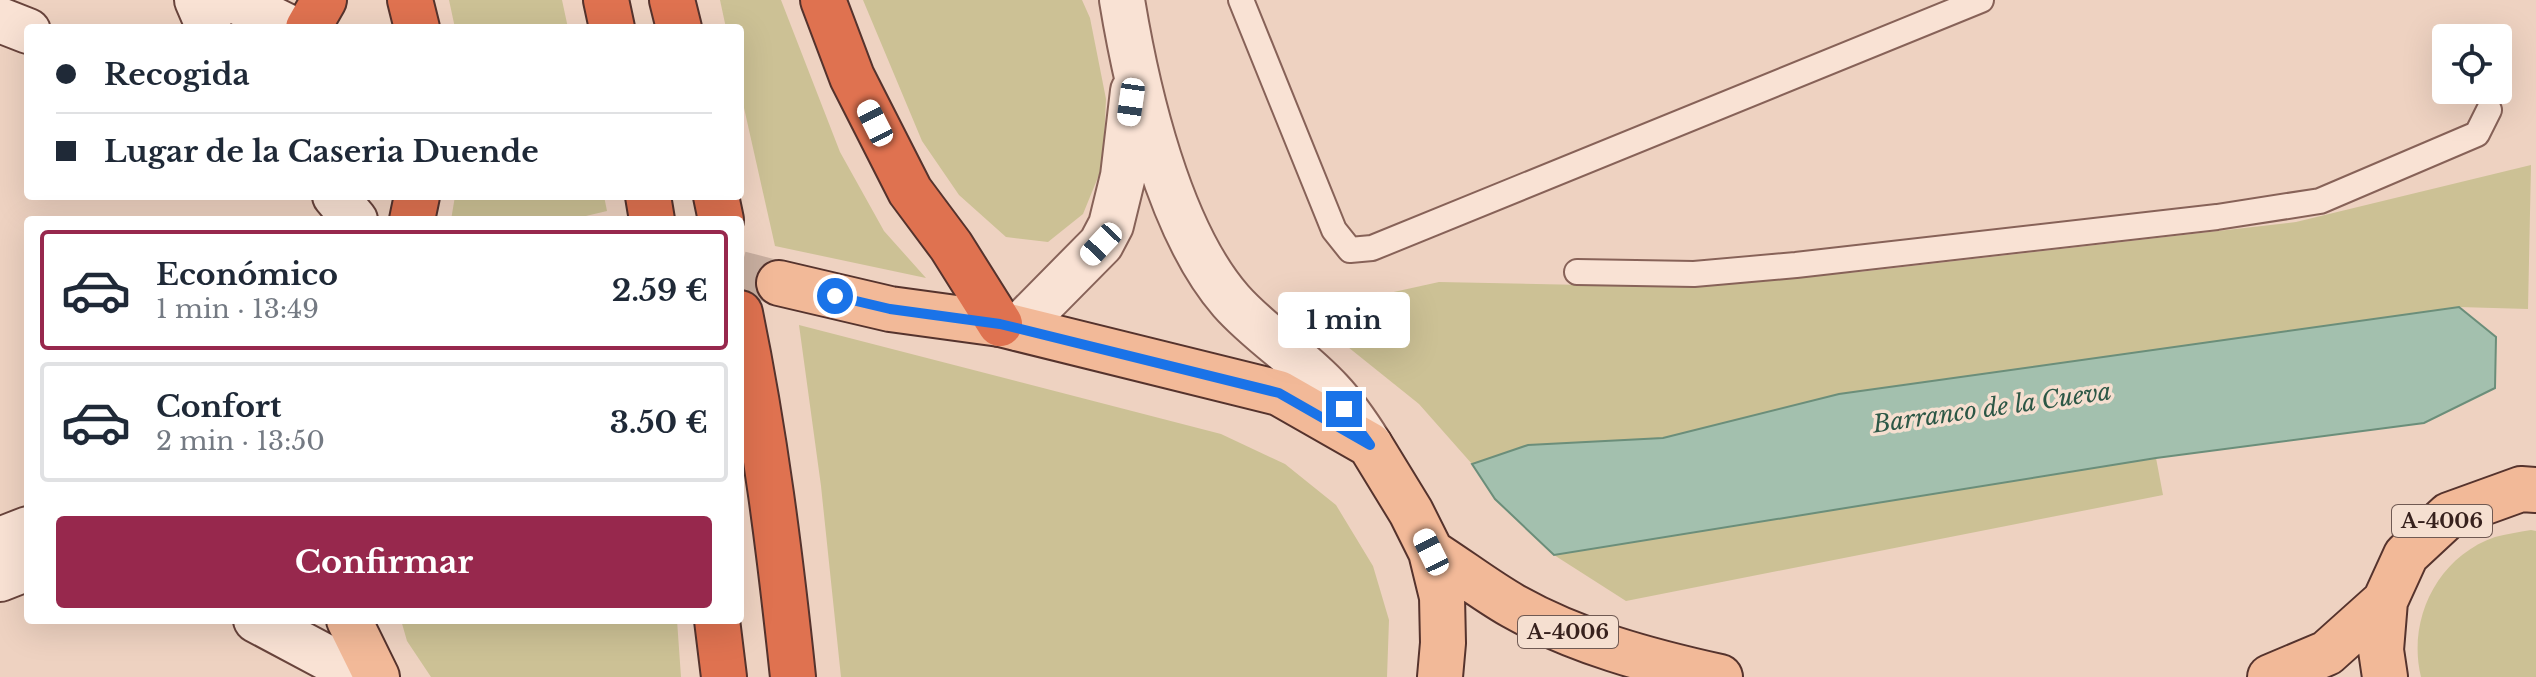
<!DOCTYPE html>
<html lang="es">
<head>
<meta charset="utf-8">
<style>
	:root { --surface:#fff; --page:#f6f6f7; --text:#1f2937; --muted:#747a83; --line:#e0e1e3; --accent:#97284d }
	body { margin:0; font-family:"Libre Baskerville",serif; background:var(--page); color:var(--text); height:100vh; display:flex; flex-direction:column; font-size:30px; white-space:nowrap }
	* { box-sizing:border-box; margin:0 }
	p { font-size:26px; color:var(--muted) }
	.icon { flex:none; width:44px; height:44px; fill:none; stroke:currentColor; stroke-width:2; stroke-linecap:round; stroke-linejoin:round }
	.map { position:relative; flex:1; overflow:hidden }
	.details { position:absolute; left:24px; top:216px; width:720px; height:408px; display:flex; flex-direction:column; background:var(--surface); border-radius:8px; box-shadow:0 8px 32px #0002 }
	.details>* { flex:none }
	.banner { position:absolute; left:24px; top:24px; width:720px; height:176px; border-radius:8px; box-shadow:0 8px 32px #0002; display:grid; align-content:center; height:176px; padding:0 32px; background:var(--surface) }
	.controls { position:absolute; left:2432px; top:24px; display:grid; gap:16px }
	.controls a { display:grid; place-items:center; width:80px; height:80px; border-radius:8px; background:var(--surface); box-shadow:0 8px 32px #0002; font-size:40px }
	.end { position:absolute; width:36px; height:36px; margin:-18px; border:10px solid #1a73e8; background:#fff; box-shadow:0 0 0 4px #fff }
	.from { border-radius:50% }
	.bubble { position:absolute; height:56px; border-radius:8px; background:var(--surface); box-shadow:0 8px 32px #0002; font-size:26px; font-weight:700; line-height:56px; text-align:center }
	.car { position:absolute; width:24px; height:48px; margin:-24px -12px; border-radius:10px; box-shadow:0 0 6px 2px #0007; background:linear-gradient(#fff 24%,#345 0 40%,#fff 0 76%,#345 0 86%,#fff 0) }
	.banner b { display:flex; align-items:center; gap:28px; height:76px; font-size:30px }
	.banner b+b { border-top:2px solid var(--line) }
	.banner i { width:20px; height:20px; background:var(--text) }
	ul { padding:14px 0 0; list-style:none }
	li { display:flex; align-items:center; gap:24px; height:120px; margin:0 16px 12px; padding:0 16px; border:4px solid var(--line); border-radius:8px }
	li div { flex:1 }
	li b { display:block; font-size:30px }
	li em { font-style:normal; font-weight:700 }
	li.on { border-color:var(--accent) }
	li>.icon { width:72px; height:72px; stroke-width:1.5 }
	.button { display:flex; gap:16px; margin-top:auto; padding:16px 32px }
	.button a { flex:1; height:92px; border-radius:8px; background:var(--accent); color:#fff; font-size:32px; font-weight:700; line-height:92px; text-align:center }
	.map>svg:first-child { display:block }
	.green { fill:#ccc195 }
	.water { fill:#a3c0ae; stroke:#6b8e7a; stroke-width:2 }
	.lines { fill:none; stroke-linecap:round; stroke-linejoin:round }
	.primary-tunnel { stroke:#c9afa0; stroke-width:44; stroke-dasharray:44 22; stroke-linecap:butt }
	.lane-casing { stroke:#876258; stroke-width:28 }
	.street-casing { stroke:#876258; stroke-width:48 }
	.secondary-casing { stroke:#69443c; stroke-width:48 }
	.primary-casing { stroke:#55332d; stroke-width:48 }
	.highway-casing { stroke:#55332d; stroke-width:48 }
	.lane { stroke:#f9e2d4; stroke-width:24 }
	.street { stroke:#f9e2d4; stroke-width:44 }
	.secondary { stroke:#f9e2d4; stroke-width:44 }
	.primary { stroke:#f2b998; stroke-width:44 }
	.highway { stroke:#df7250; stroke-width:44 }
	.route { stroke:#1a73e8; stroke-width:10 }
	.labels { text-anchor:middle; stroke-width:7; stroke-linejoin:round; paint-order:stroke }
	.shield { fill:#f5dfd0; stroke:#705a53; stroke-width:2 }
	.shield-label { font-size:20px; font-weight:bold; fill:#37211d }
	.water-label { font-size:24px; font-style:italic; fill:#2c5746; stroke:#f5dfd0 }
</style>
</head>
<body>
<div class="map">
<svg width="2536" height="677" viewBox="0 0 2536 677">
	<rect width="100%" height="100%" fill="#eed2c1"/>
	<!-- green -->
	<path class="green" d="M449,0H562L568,28H455Z
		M720,0H781L840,152L884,231L926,278L775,246L740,90V28H726Z
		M863,0H1082L1090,18L1106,99L1103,165L1083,214L1048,242L1006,237L959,195L922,141Z
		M2531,165L2528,309L2459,307L1839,394L1663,438L1528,445L1472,464L1419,404L1333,335L1380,295L1439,282L1633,286L1859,272L2296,222Z
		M455,196H604L607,211L569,220H451Z
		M799,325L1221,434L1285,464L1336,505L1373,566L1389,620L1387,677H841L821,486Z
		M2156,458L2163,495L1626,601L1554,555Z
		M2531,530L2536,531V677H2421C2407,620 2437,557 2495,537C2506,534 2519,532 2531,530Z
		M401,620H677L681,677H431L407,641Z"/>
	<!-- water -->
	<path class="water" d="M2459,307L2496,337L2495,388L2424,423L2156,458L1554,555L1495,499L1472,464L1528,445L1663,438L1839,394Z"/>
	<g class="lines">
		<!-- primary-tunnel -->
		<path class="primary-tunnel" d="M740,273L779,283"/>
		<defs>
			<path id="lane" d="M1241,0L1334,230L1350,250L1372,248L1981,0
				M1577,272L1694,274L1796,265L2217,217L2320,201L2477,134L2489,110"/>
			<path id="street" d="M1122,0C1137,91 1169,230 1231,301C1260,334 1300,358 1330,391C1345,407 1358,426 1370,445
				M1018,328L1101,244L1111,225L1123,176L1133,91"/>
			<path id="secondary" d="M197,0L209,28
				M234,0L290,28
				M0,20L28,31
				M335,196L355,220
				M0,540L28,529
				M0,579L28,568
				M256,620L363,677"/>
			<path id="primary" d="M779,283L890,309L1000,324L1279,393L1370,445L1411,512L1431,552L1442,597L1443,643L1440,677
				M1431,552C1458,569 1485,590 1513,606C1577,642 1648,661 1720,677
				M349,620L377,677
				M2270,677L2327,653L2385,601
				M2385,677L2381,650L2385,601L2406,555L2449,515L2521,489L2536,490"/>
			<path id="highway" d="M410,0L417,28
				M606,0L612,28
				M672,0L679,28
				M823,0L852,77L910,191L951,246L1000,324
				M308,28L324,0
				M648,196L652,220
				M716,196L721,220
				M412,220L417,196
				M740,313C765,434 780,554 793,677
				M717,620L724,677"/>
		</defs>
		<!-- lane casing -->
		<use href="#lane" class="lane-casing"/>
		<!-- street casing -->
		<use href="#street" class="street-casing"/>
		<!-- secondary casing -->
		<use href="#secondary" class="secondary-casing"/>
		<!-- primary casing -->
		<use href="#primary" class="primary-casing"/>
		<!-- highway casing -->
		<use href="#highway" class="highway-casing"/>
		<!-- lane -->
		<use href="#lane" class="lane"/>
		<!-- street -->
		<use href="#street" class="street"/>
		<!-- secondary -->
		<use href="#secondary" class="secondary"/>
		<!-- primary -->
		<use href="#primary" class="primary"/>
		<!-- highway -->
		<use href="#highway" class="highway"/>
	</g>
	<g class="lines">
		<!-- route -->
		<path class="route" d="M835,296L890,309L1000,324L1279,393L1370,445L1344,409"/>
	</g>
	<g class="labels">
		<!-- shield labels -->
		<g class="shield">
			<rect x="2392" y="505" width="100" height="32" rx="6"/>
			<rect x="1518" y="616" width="100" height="32" rx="6"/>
		</g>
		<g class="shield-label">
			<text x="2442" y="528">A-4006</text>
			<text x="1568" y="639">A-4006</text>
		</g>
		<!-- water labels -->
		<g class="water-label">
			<text transform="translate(1992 408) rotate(-8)" y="8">Barranco de la Cueva</text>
		</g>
	</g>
</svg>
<div class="controls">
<a><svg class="icon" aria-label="locate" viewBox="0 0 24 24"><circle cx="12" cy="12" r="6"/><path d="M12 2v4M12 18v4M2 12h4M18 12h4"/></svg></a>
</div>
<i class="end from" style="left:835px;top:296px"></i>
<i class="end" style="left:1344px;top:409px"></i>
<div class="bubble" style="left:1278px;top:292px;width:132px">1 min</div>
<i class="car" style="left:1131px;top:102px;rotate:188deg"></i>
<i class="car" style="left:875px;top:123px;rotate:333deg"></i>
<i class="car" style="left:1101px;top:244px;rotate:223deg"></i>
<i class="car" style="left:1431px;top:552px;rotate:334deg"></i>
<div class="banner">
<b><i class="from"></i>Recogida</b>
<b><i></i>Lugar de la Caseria Duende</b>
</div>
<section class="details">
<ul>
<li class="on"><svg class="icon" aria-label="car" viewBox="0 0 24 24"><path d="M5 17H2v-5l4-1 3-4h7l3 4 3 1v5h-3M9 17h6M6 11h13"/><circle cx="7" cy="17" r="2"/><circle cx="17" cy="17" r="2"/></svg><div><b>Económico</b><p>1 min · 13:49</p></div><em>2.59 €</em></li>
<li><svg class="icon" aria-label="car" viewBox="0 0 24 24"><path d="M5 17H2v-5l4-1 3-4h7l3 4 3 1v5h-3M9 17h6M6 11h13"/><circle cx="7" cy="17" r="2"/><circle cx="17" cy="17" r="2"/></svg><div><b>Confort</b><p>2 min · 13:50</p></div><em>3.50 €</em></li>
</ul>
<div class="button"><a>Confirmar</a></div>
</section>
</div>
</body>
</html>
